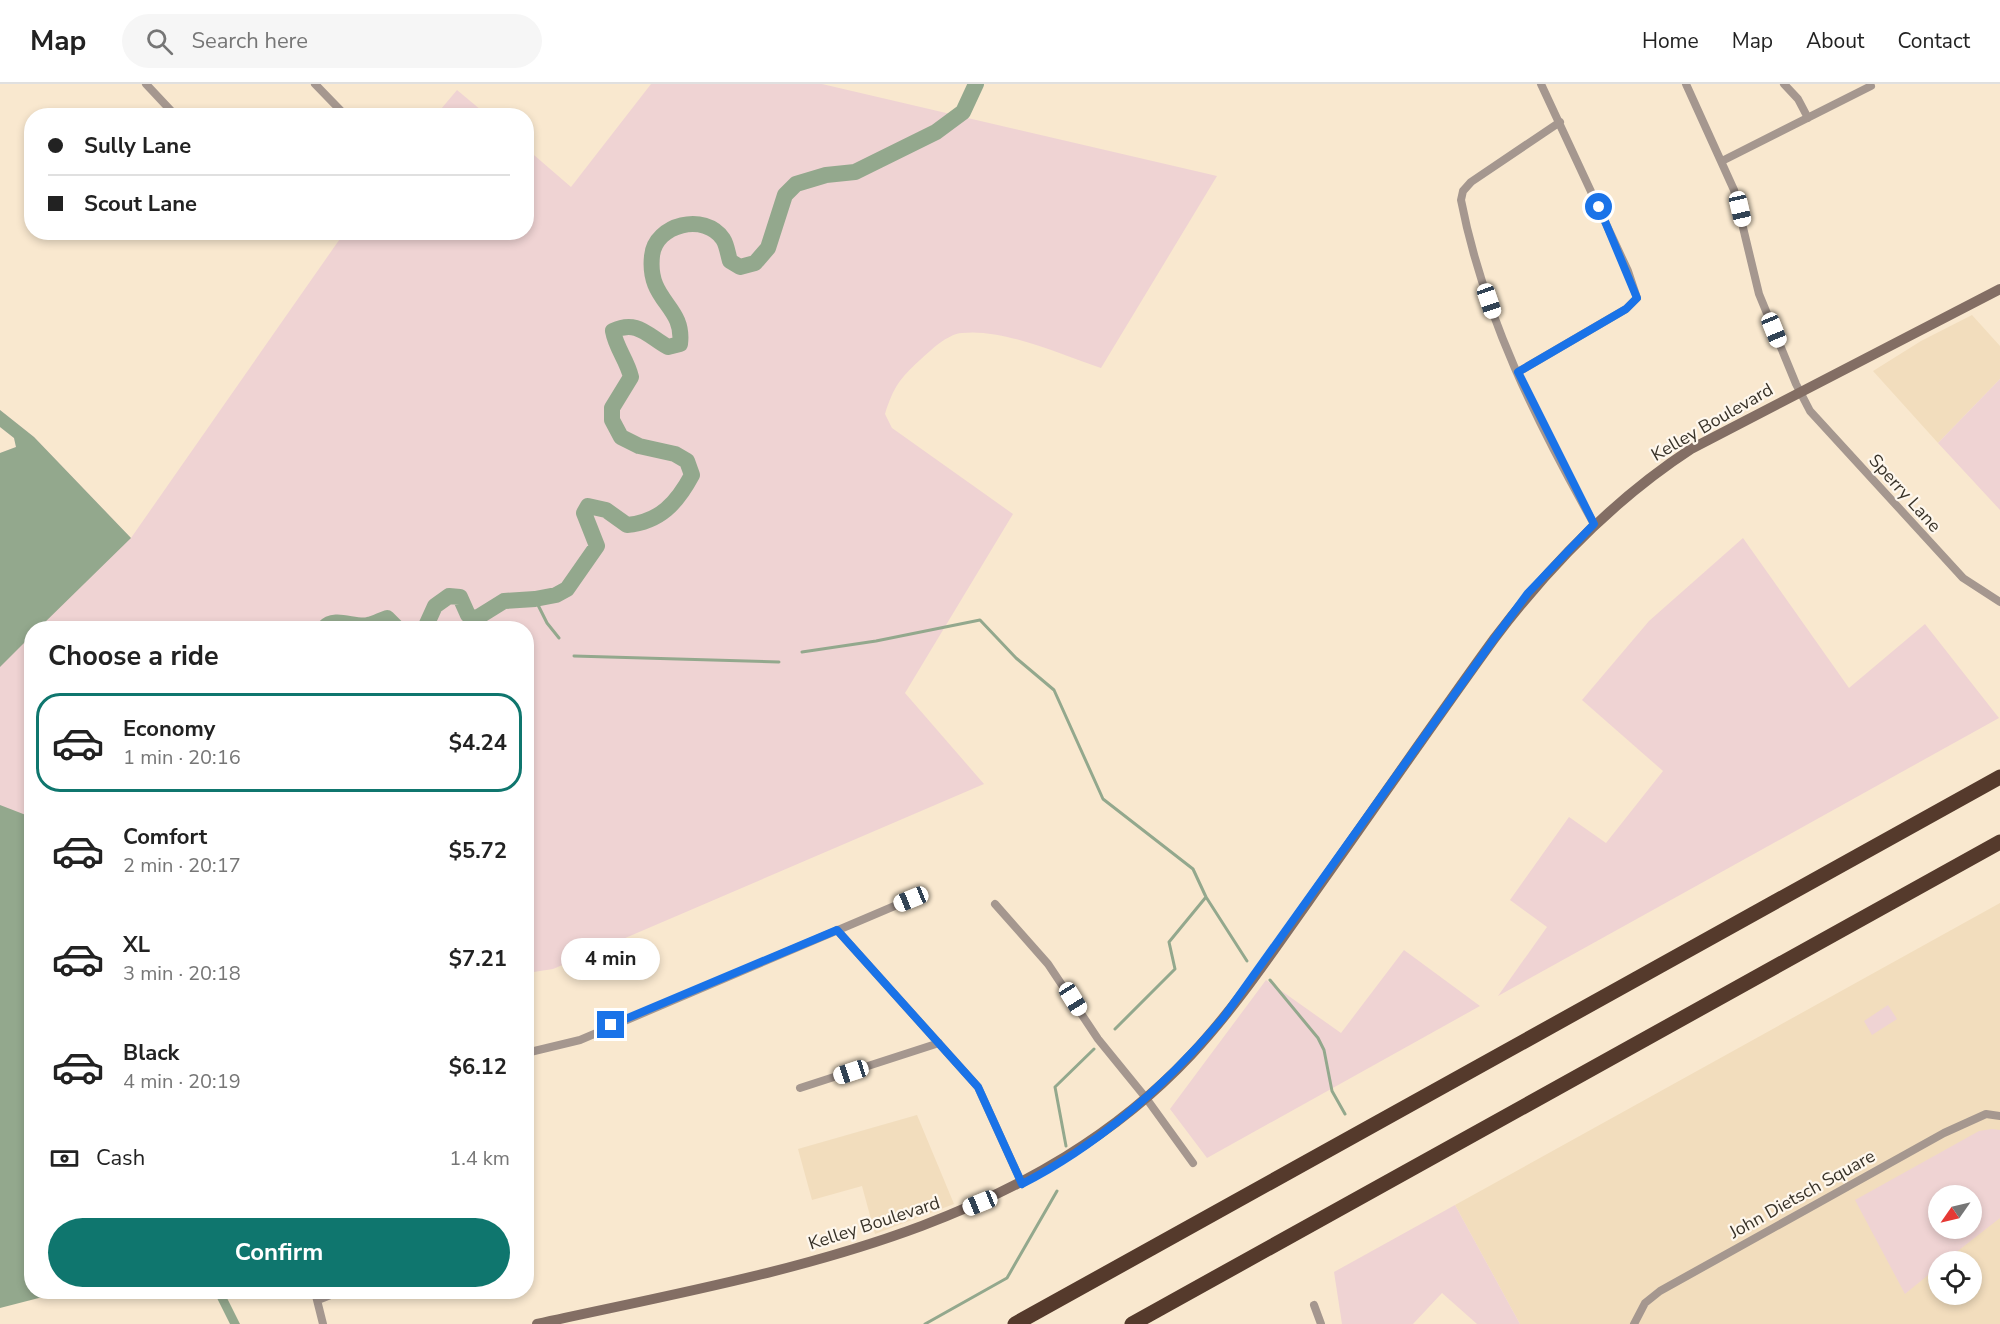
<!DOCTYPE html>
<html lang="en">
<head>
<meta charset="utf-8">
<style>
	:root { --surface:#fff; --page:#f6f6f6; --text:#222; --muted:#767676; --line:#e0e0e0; --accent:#0f766e }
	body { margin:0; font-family:"Nunito Sans",sans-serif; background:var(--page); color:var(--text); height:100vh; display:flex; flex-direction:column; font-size:22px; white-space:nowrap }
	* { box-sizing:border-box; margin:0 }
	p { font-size:20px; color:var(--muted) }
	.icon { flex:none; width:33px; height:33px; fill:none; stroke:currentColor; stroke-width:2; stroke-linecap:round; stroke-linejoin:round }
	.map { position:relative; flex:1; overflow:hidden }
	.side { position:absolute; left:24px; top:537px; width:510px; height:678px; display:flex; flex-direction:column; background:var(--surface); border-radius:24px; box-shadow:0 3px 9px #0003 }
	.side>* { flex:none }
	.guide { position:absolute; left:24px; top:24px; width:510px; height:132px; border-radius:24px; box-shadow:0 3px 9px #0003; display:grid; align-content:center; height:132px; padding:0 24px; background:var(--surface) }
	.needle { width:39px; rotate:236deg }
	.controls { position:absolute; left:1928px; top:1101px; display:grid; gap:12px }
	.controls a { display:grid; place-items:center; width:54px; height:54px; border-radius:50%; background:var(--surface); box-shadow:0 3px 9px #0003; font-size:30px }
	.end { position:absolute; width:27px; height:27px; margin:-14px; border:8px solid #1a73e8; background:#fff; box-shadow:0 0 0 3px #fff }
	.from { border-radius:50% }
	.bubble { position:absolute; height:42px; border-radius:21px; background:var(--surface); box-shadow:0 3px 9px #0003; font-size:20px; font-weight:700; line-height:42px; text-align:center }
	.car { position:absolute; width:18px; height:36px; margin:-18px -9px; border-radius:8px; box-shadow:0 0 4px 2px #0007; background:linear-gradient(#fff 24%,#345 0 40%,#fff 0 76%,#345 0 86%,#fff 0) }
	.guide b { display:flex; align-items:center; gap:21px; height:57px; font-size:22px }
	.guide b+b { border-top:2px solid var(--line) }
	.guide i { width:15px; height:15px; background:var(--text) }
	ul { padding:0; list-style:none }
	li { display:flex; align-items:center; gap:18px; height:99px; margin:0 12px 9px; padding:0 12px; border:3px solid transparent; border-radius:24px }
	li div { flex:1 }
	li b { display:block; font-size:22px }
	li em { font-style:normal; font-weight:700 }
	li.selected { border-color:var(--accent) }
	li>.icon { width:54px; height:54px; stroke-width:1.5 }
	h2 { padding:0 24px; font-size:27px; line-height:72px }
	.pay { display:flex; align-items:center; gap:15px; height:66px; padding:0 24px; font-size:22px }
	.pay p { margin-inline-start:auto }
	.action { display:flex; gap:12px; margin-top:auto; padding:12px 24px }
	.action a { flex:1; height:69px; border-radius:36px; background:var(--accent); color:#fff; font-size:24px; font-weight:700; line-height:69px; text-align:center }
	header { display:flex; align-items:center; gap:36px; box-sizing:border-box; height:84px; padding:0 30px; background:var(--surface); border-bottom:2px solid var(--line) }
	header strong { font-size:28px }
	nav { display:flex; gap:33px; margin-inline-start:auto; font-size:21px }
	.search { width:420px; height:54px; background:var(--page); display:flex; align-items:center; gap:15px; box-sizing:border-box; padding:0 21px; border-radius:33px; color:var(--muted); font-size:22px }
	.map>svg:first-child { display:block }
	.built { fill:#f2ddbd; fill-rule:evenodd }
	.green { fill:#efd3d3; fill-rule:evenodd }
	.water { fill:#93a88d }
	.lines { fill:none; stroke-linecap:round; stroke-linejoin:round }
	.stream { stroke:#93a88d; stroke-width:3 }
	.river { stroke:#93a88d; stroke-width:16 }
	.minor { stroke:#a5978f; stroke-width:8 }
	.secondary { stroke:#836e64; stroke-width:10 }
	.motorway { stroke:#553a2c; stroke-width:15 }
	.route { stroke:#1a73e8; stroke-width:8 }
	.labels { text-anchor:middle; stroke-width:4.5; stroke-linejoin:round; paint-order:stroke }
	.street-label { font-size:18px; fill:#383228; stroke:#fef7ed }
</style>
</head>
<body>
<header>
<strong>Map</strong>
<div class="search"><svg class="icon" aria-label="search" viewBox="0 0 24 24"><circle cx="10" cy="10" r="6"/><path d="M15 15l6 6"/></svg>Search here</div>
<nav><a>Home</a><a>Map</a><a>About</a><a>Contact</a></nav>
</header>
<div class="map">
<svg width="2000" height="1240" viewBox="0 0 2000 1240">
	<rect width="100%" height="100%" fill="#f9e8cf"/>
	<!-- built -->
	<path class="built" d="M1972,231L2000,262V295L1938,359L1873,287L1921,257Z
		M2000,819V1240H1520L1455,1121ZM1938,1112H1971V1144H1938ZM1938,1178H1971V1210H1938Z
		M917,1031L954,1120L875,1150L862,1102L812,1116L798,1065Z"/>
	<!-- green -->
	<path class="green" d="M651,0H822L1217,92L1101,284C1062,271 1003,244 962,249C947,250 930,267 920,276C900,294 893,304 885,330L892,344L1013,430L905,609L984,700L553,885L527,889L526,544H32L31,850L0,852V369L16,363L14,354L0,343V326L34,353L131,454L344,149L526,148L527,65L571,103Z
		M457,6L487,31H436Z
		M2000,295V426L1938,359Z
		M1743,454L1849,604L1925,540L1999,634L1498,912L1547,843L1510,816L1569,733L1606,759L1663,687L1582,616L1649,537Z
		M1404,866L1480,922L1207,1074L1170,1025L1266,896L1341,949Z
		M1888,921L1897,935L1872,951L1864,937Z
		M1992,1045L2000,1046V1134L1945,1177L1938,1178V1183L1905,1210L1855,1116L1979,1047ZM1938,1112H1971V1144H1938Z
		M1455,1121L1520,1240H1477L1442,1209L1413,1240H1342L1334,1188Z"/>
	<!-- water -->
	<path class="water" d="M0,326L34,353L131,454L39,544H32L31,552L0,583V369L16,363L14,354L0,343Z
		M0,721L31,733L32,1208H62L0,1224Z
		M214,1208H224L240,1240H230Z"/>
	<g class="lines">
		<!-- stream -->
		<path class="stream" d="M535,515L547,539L559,554
			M802,568L876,557L980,536L1016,574L1054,606L1103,715L1193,785L1206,813L1169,858L1175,885L1115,945
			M574,572L779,578
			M1206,813L1247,877
			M1270,896L1318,954L1324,966L1332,1007L1345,1030
			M1066,1062L1055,1003L1094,965
			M925,1240L1007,1194L1057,1107"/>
		<!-- river -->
		<path class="river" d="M324,544C335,532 354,544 368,541C374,540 381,536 387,534L397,544
			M425,544L435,522L449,512L460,513L468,531L475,535L504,517L535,515L556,511L567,505L597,462L584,429L588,422L606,426L627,441C660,438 677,419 692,391L687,377L675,370L639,362L621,353L612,336V324L631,293C627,276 616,264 613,247C637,235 648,252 668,263L680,260C685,221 647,218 652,172C655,140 705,128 723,155C727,161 728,171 730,177L740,183L755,179L768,164L785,111L796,100L826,91L855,88L936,48L963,28L976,0"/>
		<!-- minor -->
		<path class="minor" d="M146,0L176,32
			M315,0L346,32
			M1686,0L1734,106L1759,210L1796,300L1810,327L1963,494L2000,518
			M1784,0L1798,15L1808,34
			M1560,38L1471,98L1463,107L1461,116C1483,230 1537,339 1594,440
			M1722,77L1871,2
			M1518,288L1626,225L1637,214L1628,187L1541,0
			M995,820L1048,880L1098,955L1146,1014L1193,1079
			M837,846L978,1003L1022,1100
			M526,969L580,956L911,815
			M800,1004L939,959
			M315,1208L323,1240
			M318,1216L338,1208
			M1314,1221L1321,1240
			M1634,1240L1645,1219L1660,1207L1944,1049L1986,1030L2000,1032"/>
		<!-- secondary -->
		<path class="secondary" d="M537,1240C768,1189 1021,1152 1191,971C1235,924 1271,870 1308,818C1370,731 1431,642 1494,555C1550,481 1613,416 1691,365L2000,205"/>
		<!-- motorway -->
		<path class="motorway" d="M1015,1240L2000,693
			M1132,1240L2000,758"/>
	</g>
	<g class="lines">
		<!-- route -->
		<path class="route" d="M611,941L837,846L978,1003L1022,1100C1101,1060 1166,1001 1223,934L1494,555L1528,509L1594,440L1518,288L1626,225L1637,214L1599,123"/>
	</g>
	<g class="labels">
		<!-- street labels -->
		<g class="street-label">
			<text transform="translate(1712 338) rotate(-30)" y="6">Kelley Boulevard</text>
			<text transform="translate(1905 409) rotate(48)" y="6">Sperry Lane</text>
			<text transform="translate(1802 1110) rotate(-29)" y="6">John Dietsch Square</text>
			<text transform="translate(874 1139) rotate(-18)" y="6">Kelley Boulevard</text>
		</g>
	</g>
</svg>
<div class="controls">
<a><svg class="needle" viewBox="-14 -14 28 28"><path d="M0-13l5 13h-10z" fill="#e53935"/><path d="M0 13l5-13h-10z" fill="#767676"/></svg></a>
<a><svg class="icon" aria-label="locate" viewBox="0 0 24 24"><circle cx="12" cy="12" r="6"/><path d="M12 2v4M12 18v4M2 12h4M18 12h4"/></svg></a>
</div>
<i class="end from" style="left:1599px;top:123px"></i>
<i class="end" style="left:611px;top:941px"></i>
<div class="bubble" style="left:561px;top:854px;width:99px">4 min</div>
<i class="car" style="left:1740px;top:125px;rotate:167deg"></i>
<i class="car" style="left:1489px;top:217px;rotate:161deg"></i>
<i class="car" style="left:1774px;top:246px;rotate:158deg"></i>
<i class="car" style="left:911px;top:815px;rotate:248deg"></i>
<i class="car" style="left:1073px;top:915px;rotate:148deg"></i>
<i class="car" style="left:851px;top:988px;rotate:252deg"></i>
<i class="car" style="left:980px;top:1119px;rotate:248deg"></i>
<div class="guide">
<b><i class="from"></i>Sully Lane</b>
<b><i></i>Scout Lane</b>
</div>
<section class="side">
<h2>Choose a ride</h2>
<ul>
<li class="selected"><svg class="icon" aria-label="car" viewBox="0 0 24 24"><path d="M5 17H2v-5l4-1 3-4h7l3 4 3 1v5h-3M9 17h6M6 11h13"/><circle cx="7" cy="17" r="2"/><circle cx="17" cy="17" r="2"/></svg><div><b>Economy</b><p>1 min · 20:16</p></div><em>$4.24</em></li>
<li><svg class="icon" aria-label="car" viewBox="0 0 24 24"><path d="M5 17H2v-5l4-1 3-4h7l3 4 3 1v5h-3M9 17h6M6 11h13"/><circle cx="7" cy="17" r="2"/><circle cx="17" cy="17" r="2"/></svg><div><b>Comfort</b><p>2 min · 20:17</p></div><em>$5.72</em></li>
<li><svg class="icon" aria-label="car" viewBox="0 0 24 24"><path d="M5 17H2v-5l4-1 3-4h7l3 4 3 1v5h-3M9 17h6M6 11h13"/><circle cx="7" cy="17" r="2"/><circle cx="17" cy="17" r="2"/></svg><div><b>XL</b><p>3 min · 20:18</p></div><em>$7.21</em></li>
<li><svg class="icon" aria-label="car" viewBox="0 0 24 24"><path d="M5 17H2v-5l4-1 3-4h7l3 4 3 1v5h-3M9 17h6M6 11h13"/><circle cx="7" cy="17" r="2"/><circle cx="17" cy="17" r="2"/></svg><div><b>Black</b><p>4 min · 20:19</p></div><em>$6.12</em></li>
</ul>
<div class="pay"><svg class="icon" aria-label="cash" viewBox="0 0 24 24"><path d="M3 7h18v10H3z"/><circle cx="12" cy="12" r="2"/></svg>Cash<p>1.4 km</p></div>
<div class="action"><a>Confirm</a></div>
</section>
</div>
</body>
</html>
